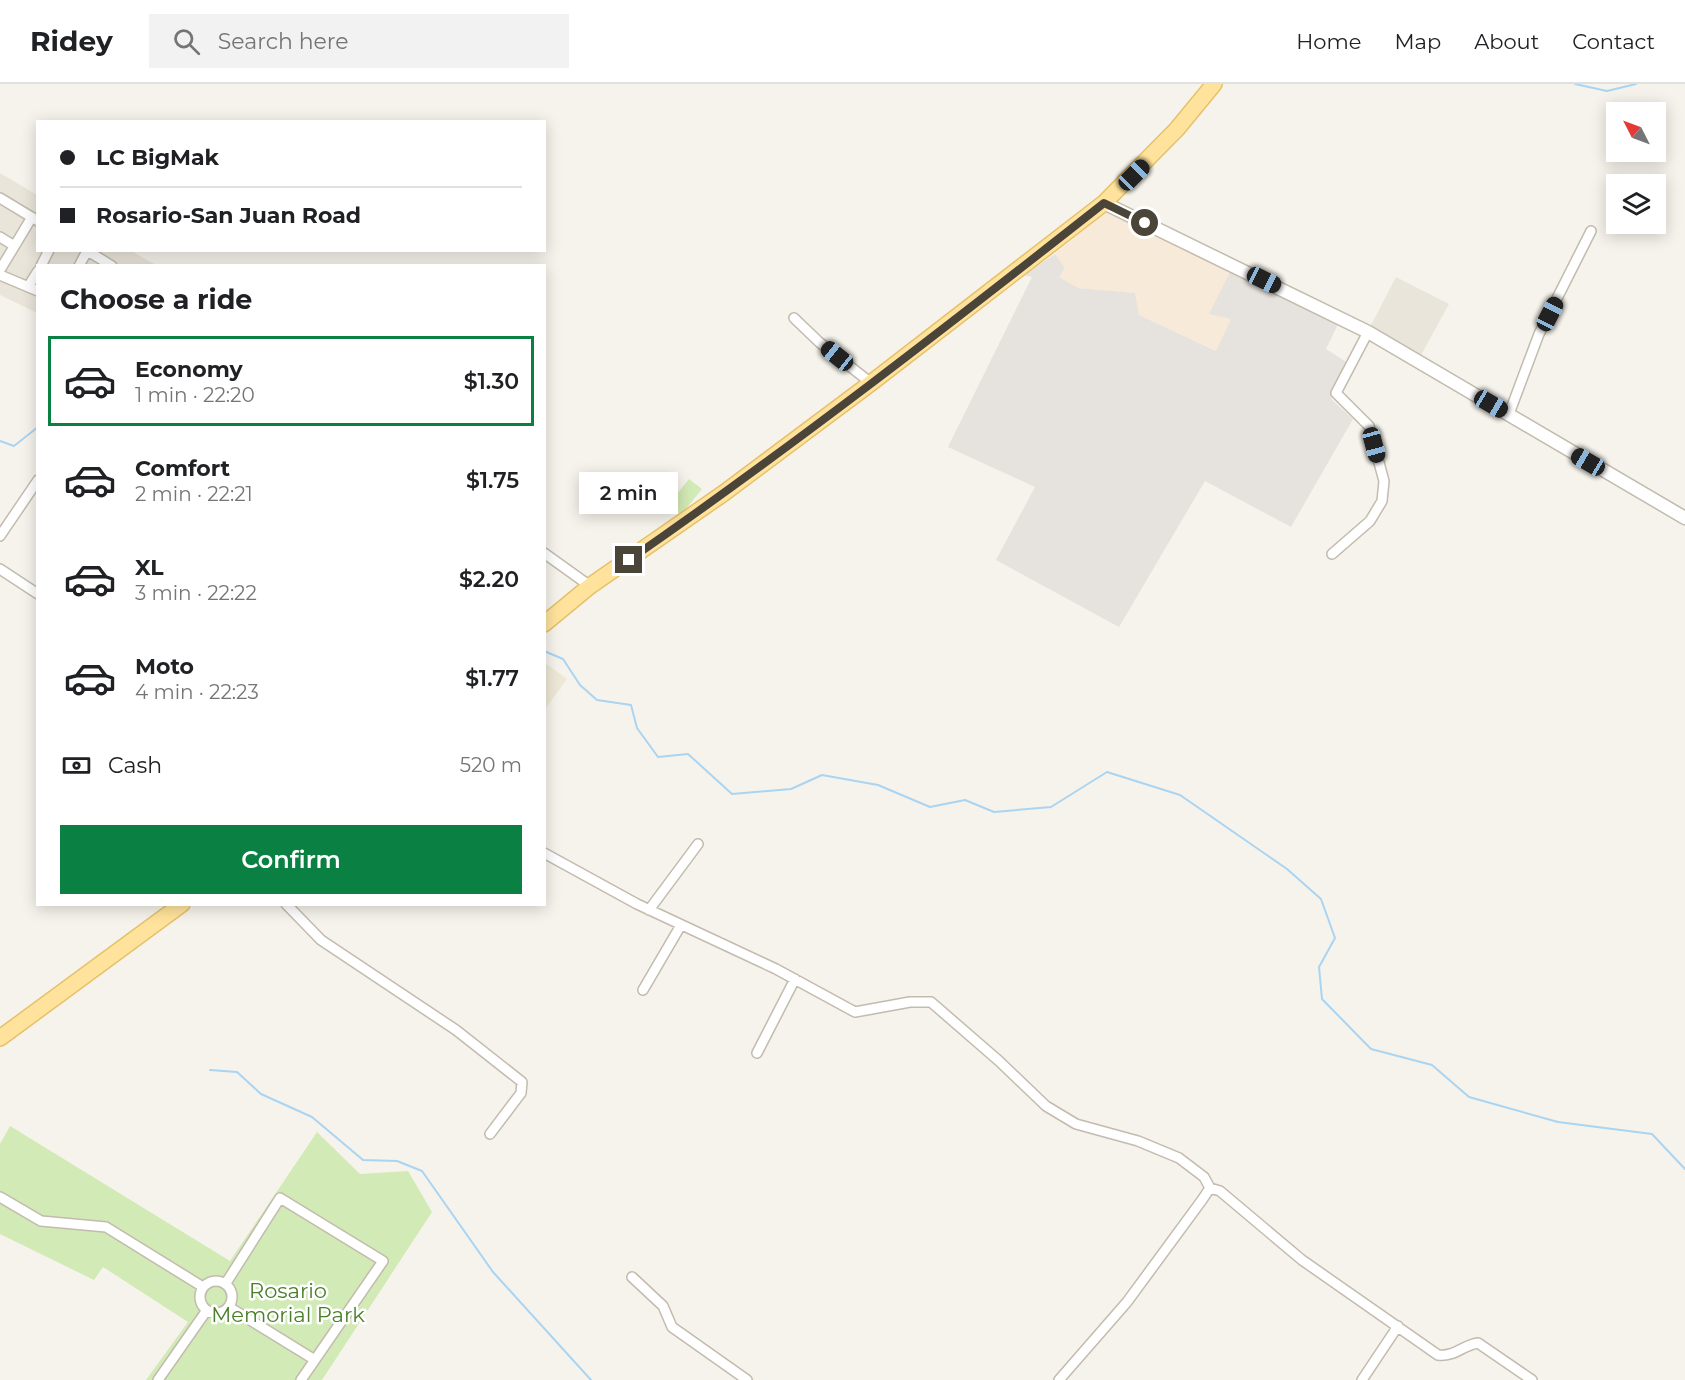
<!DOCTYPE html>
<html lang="en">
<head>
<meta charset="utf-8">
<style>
	:root { --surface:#fff; --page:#f2f2f2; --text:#202124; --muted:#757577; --line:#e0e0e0; --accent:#0b8043 }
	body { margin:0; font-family:Montserrat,sans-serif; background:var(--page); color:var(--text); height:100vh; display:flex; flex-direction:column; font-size:22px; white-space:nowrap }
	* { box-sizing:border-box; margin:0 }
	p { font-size:20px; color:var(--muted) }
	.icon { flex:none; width:33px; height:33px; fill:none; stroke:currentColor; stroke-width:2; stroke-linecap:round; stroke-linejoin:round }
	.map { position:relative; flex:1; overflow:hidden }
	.sheet { position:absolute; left:36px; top:180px; width:510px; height:642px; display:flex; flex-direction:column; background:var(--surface); border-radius:0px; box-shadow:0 3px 15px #0003 }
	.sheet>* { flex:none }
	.hud { position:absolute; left:36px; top:36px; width:510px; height:132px; border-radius:0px; box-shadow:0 3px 15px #0003; display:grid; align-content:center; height:132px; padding:0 24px; background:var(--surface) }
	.needle { width:39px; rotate:312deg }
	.tools { position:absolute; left:1606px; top:18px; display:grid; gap:12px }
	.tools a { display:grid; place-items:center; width:60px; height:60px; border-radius:0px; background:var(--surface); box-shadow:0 3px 15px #0003; font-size:30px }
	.end { position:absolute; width:27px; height:27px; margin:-14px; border:8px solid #4b4439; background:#fff; box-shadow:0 0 0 3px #fff }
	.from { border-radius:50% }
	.bubble { position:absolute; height:42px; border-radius:0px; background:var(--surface); box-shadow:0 3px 15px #0003; font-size:20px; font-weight:600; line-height:42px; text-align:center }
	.car { position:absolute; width:18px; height:36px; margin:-18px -9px; border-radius:8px; box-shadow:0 0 4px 2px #0007; background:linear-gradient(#222 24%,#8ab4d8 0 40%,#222 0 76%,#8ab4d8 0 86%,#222 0) }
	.hud b { display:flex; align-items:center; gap:21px; height:57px; font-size:22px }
	.hud b+b { border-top:2px solid var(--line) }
	.hud i { width:15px; height:15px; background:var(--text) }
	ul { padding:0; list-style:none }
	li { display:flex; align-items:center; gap:18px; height:90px; margin:0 12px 9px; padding:0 12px; border:3px solid transparent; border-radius:0px }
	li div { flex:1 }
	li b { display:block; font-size:22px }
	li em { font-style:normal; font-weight:600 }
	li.selected { border-color:var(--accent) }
	li>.icon { width:54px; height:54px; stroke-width:1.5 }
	h2 { padding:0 24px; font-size:27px; line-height:72px }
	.pay { display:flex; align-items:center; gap:15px; height:66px; padding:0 24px; font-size:22px }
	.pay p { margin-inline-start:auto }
	.cta { display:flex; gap:12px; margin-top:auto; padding:12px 24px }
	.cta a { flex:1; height:69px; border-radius:0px; background:var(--accent); color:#fff; font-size:24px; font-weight:600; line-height:69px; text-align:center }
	header { display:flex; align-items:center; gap:36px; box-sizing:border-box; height:84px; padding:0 30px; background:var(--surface); border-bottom:2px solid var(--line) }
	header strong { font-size:28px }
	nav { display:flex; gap:33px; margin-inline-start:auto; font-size:21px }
	.search { width:420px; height:54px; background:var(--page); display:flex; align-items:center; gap:15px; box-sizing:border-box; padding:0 21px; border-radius:0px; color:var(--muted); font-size:22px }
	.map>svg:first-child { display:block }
	.residential { fill:#eae5da }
	.commercial { fill:#f7ead8 }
	.industrial { fill:#e6e2dd }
	.education { fill:#efe8d6 }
	.green { fill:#d2eab5 }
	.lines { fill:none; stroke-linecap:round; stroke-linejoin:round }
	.stream { stroke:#a9d4f2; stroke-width:2 }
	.minor-casing { stroke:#c2bbae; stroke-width:12 }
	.tertiary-casing { stroke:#c2bbae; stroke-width:15 }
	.primary-casing { stroke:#e6c16a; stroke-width:18 }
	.minor { stroke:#fff; stroke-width:9 }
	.tertiary { stroke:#fff; stroke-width:12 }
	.primary { stroke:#ffe39c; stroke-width:15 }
	.route { stroke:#4b4439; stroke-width:8 }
	.labels { text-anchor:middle; stroke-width:5; stroke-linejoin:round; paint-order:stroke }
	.park-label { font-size:21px; fill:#4a7f2a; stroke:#fff }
</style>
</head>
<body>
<header>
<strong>Ridey</strong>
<div class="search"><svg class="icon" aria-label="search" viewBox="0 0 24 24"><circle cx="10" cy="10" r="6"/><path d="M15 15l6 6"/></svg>Search here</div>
<nav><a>Home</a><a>Map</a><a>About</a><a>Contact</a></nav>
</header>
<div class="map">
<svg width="1685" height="1296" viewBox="0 0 1685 1296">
	<rect width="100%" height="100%" fill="#f6f3ec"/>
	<!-- residential -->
	<path class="residential" d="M0,89L37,111L38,166L131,167L156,181L38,182L37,229L0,211Z
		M1396,193L1449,220L1420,273L1370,243Z"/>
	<!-- commercial -->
	<path class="commercial" d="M1109,125L1231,186L1210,230L1231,235L1217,267L1139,231L1135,209L1078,204L1058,193L1065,184L1055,170Z"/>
	<!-- industrial -->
	<path class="industrial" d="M1055,170L1065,184L1059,193L1078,204L1135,209L1139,231L1216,267L1231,235L1209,230L1231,186L1339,238L1326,265L1348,279L1331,315L1353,335L1291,443L1205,397L1119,543L996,476L1035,403L948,363L1032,193L1024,191Z"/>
	<!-- education -->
	<path class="education" d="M545,579L567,595L545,625Z"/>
	<!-- green -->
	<path class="green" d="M689,395L702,405L681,431L669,420Z
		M10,1042L230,1177L317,1048L360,1090L408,1087L432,1128L322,1296H146L188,1238L103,1183L94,1196L0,1150V1060Z"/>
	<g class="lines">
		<!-- stream -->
		<path class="stream" d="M1575,0L1607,7L1636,0
			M0,357L14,362L38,343
			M544,567L563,575L580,601L597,616L631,621L637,644L658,673L688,670L732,710L791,705L822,691L878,701L930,723L965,716L994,728L1051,723L1107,688L1180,711L1287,785L1321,815L1335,854L1319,883L1322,915L1371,965L1432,981L1469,1013L1558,1038L1652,1050L1685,1085
			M210,986L237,988L261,1010L312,1033L363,1076L397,1077L422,1087L493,1188L591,1296"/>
		<defs>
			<path id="minor" d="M0,114L38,137
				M0,153L13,161
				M86,166L112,182
				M41,182L49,166
				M79,182L87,167
				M0,186L32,133
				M0,191L38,207
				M28,203L38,187
				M794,234L819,258L871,299
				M1509,330L1539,250L1591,147
				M0,452L38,396
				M544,469L590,502
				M1332,470L1370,437L1382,417L1384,397L1369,342L1336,309L1368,248
				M0,485L38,510
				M544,769L637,820L776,885L855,928L910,918H931L999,977L1046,1022L1076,1040L1138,1057L1179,1074L1204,1093L1210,1104L1202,1116L1127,1218L1059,1296
				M286,820L321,856L456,946L522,998L521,1009L490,1050
				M649,826L698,760
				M643,906L681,841
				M757,969L795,895
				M1210,1104L1220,1107L1302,1176L1438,1271C1455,1273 1463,1261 1478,1259L1532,1296
				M0,1113L41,1137L106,1143L203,1203
				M632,1193L663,1222L672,1243L747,1296
				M200 1213a16 16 0 1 1 32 0a16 16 0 1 1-32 0Z
				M226,1199L280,1114L383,1177L301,1296
				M229,1223L315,1276
				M158,1296L207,1226
				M1362,1296L1398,1242"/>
			<path id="tertiary" d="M1104,119L1368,248L1685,434"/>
			<path id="primary" d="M544,540L590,502L724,409L871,299L1104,119L1177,45L1214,0
				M0,954L182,820"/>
		</defs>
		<!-- minor casing -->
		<use href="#minor" class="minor-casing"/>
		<!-- tertiary casing -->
		<use href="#tertiary" class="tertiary-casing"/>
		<!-- primary casing -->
		<use href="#primary" class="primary-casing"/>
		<!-- minor -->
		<use href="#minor" class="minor"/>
		<!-- tertiary -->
		<use href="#tertiary" class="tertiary"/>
		<!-- primary -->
		<use href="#primary" class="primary"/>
	</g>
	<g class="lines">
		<!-- route -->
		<path class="route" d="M629,476C792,363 949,241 1104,119L1145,139"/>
	</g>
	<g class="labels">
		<!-- park labels -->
		<g class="park-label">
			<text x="288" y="1214">Rosario<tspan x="288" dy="24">Memorial Park</tspan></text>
		</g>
	</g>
</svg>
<div class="tools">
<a><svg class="needle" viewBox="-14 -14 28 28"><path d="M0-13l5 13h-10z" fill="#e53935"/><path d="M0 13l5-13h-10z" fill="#757577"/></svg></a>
<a><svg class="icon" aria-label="layers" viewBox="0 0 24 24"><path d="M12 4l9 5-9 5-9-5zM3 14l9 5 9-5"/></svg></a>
</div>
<i class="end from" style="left:1145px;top:139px"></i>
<i class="end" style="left:629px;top:476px"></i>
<div class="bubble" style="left:579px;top:388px;width:99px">2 min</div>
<i class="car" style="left:1134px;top:91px;rotate:45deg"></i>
<i class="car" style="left:1264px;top:196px;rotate:116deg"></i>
<i class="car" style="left:1550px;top:230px;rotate:27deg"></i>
<i class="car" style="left:837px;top:272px;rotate:309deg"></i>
<i class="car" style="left:1491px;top:320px;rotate:120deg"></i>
<i class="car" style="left:1374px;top:361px;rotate:165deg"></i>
<i class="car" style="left:1588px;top:378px;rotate:300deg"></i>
<div class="hud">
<b><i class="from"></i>LC BigMak</b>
<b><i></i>Rosario-San Juan Road</b>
</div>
<section class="sheet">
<h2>Choose a ride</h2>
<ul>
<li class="selected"><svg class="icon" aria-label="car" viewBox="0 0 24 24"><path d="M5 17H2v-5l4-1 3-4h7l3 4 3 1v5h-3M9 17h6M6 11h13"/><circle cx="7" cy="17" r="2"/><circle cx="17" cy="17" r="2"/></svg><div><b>Economy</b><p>1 min · 22:20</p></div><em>$1.30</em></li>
<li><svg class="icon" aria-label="car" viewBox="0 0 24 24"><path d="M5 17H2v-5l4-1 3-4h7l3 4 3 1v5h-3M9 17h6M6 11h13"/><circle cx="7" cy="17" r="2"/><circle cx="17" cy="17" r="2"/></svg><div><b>Comfort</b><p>2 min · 22:21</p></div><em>$1.75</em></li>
<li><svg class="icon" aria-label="car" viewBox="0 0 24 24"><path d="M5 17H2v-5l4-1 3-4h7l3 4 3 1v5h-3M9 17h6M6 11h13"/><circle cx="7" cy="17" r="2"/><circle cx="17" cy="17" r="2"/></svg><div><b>XL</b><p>3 min · 22:22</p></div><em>$2.20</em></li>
<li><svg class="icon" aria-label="car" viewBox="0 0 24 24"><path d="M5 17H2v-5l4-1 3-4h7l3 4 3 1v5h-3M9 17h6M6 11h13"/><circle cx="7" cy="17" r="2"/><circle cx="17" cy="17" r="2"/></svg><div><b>Moto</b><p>4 min · 22:23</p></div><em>$1.77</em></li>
</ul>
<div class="pay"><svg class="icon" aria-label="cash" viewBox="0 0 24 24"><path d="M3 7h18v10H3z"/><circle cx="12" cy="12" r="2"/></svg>Cash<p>520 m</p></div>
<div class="cta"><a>Confirm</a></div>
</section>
</div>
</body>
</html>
